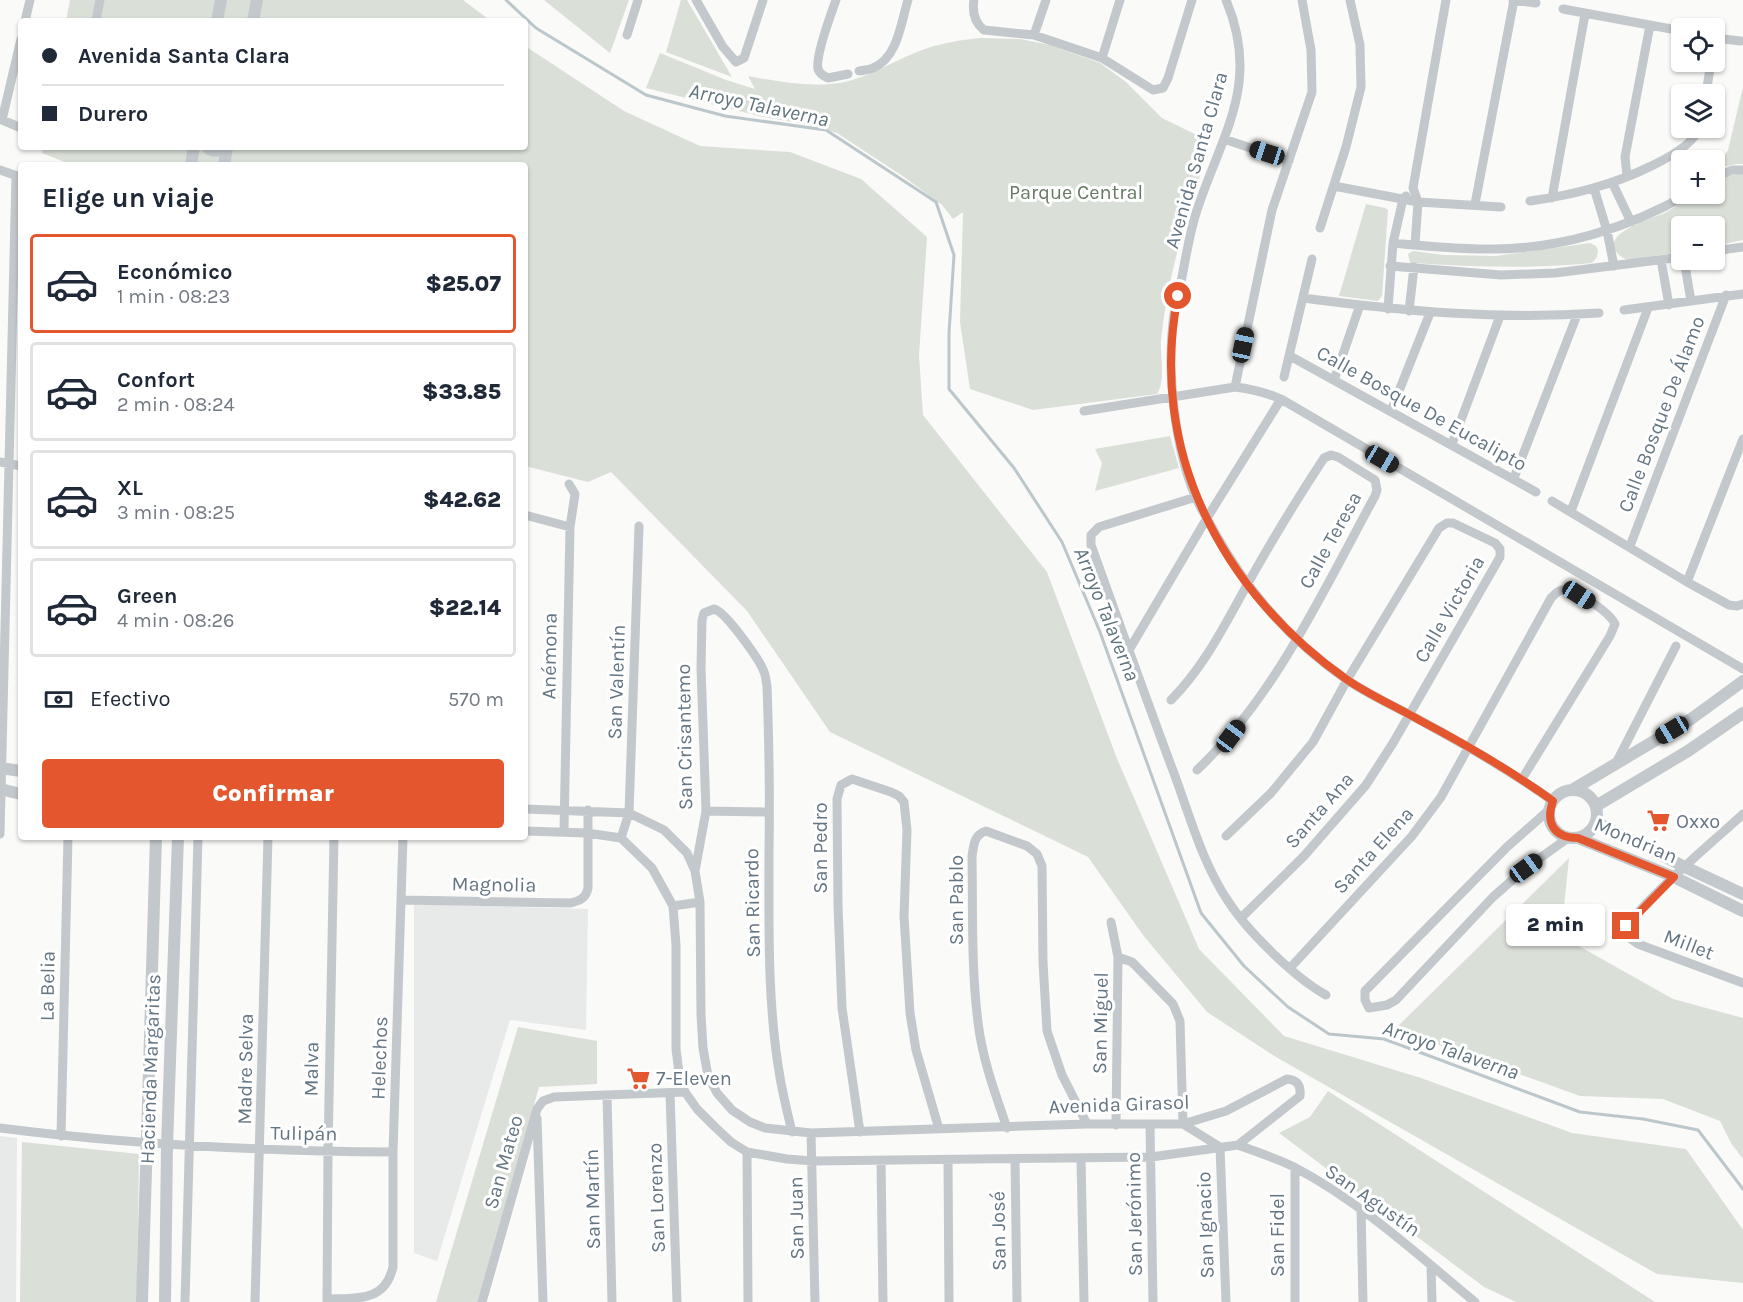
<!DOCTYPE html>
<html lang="es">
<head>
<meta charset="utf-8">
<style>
	:root { --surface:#fff; --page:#f6f6f7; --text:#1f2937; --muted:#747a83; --line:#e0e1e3; --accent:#e4572e }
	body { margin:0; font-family:Karla,sans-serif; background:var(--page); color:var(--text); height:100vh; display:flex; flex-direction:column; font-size:22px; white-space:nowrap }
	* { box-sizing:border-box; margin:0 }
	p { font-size:20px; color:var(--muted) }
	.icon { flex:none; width:33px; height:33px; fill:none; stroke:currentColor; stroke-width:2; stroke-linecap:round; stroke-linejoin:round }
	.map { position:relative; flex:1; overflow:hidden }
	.panel { position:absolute; left:18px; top:162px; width:510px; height:678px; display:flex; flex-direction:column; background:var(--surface); border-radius:6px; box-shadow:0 2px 4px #0004 }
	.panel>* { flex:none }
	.hud { position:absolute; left:18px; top:18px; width:510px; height:132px; border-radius:6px; box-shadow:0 2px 4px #0004; display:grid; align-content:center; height:132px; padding:0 24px; background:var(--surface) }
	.fabs { position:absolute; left:1671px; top:18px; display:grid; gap:12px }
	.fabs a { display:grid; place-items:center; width:54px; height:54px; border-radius:6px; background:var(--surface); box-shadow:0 2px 4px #0004; font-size:30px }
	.end { position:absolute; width:27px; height:27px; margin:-14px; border:8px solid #e4572e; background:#fff; box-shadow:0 0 0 3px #fff }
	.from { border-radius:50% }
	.bubble { position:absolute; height:42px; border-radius:6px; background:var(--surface); box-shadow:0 2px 4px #0004; font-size:20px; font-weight:800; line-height:42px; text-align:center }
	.car { position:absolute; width:18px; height:36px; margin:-18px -9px; border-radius:8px; box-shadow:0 0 4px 2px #0007; background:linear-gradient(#222 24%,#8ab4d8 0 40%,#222 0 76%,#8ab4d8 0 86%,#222 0) }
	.hud b { display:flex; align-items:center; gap:21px; height:57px; font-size:22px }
	.hud b+b { border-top:2px solid var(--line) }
	.hud i { width:15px; height:15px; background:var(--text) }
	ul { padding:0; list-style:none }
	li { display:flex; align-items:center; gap:18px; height:99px; margin:0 12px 9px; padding:0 12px; border:3px solid var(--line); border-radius:6px }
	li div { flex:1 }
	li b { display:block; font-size:22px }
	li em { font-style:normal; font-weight:800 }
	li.current { border-color:var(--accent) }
	li>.icon { width:54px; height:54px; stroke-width:1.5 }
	h2 { padding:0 24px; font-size:27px; line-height:72px }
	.pay { display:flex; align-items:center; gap:15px; height:66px; padding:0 24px; font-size:22px }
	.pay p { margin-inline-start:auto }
	.primary-button { display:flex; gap:12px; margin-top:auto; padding:12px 24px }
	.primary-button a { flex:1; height:69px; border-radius:6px; background:var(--accent); color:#fff; font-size:24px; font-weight:800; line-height:69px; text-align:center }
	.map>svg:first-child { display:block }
	.built { fill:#e8e9e9 }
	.green { fill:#dadfd7 }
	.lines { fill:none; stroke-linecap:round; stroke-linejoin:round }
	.stream { stroke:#bbc7cb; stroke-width:3 }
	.minor { stroke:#c3c8cc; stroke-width:9 }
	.tertiary { stroke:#c3c8cc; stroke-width:12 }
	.route { stroke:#e4572e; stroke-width:8 }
	.labels { text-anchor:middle; stroke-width:6; stroke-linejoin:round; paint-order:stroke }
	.street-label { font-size:20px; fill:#657683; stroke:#fff }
	.park-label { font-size:20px; fill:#687a64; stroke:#fff }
	.poi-label { font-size:20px; fill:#657683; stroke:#fff; text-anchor:start }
	.water-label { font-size:21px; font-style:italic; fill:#60757c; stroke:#fff }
</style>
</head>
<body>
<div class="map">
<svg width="1743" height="1302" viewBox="0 0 1743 1302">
	<rect width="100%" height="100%" fill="#fafaf8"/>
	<!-- built -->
	<path class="built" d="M414,904L588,909L586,1030L510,1020L437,1261L414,1253Z
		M0,1136L17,1138L16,1302H0Z"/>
	<!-- green -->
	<path class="green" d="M70,0H463L491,21H66Z
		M544,0H629L610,53Z
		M681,0H687L732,77L666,52Z
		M981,38L1020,39L1050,45L1100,63L1126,82L1162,118L1211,142C1189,207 1168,272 1161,340C1160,356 1166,380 1157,394L1033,410L970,389L960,322L963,212L953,219L942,205L904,177L837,133L809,125L759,116L646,88L660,53L726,80L755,89L748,76C781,82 816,89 849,81C875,74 897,59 922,50C941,43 960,40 981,38Z
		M525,46L624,111L700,146L790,152L861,179L927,237L919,355L923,415L1047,572L1116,756L1199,949L1284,1036L1421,1078L1572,1133L1686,1149L1743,1230V1283L1657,1274L1276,1057L1207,1012L1143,935L1088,857L830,732L747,611L611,472L588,482L525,466V165H72L42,153L43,147H525Z
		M1743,87V164H1736L1715,169L1728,150Z
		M1740,173H1743V240L1715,246L1714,226H1682L1681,252L1627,260C1621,257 1615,253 1614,246C1611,230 1654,218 1667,212C1677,206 1689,196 1700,194C1704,192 1710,194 1714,194L1715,183L1728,176Z
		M1366,204L1385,208L1388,210L1382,296L1378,301L1339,296Z
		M1590,243L1596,246L1598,250L1597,257L1592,263C1532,269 1473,267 1413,263H1410L1408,254L1413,251L1444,255L1496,256Z
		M1170,436L1179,468L1095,491L1102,463L1095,449Z
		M1569,858L1561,936L1673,999L1743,1018V1159L1731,1143L1720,1121L1663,1099L1580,1096L1395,1029Z
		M518,1027L597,1041V1084L539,1087L479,1302H436Z
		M1328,1091L1655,1302H1516L1484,1287L1279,1133L1310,1117Z
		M22,1142L139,1154L137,1302H20Z"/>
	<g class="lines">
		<!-- stream -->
		<path class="stream" d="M506,0L536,28L646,95L725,116L826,130L936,202L954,255L949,333V389L1014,468L1062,542L1100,632L1201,913L1244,966L1288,1007L1329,1034L1384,1039L1580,1112L1643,1119L1698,1130L1743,1189"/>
		<!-- minor -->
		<path class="minor" d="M696,0L723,47L736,62L744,58L763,0
			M836,0C831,14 815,56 818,69C820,75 824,76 828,78L848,74
			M974,0C972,12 974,22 984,30L1034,35L1102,58L1153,90L1163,88L1168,78L1192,0
			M1226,0C1261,83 1223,132 1197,210C1189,234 1186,258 1181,282C1179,295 1174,308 1173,322C1167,373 1175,450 1196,498C1201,510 1209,521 1215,533C1248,592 1290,641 1347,680C1371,696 1400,709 1425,723C1469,747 1512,772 1553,801
			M1513,0L1536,3
			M1563,9L1682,31
			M25,21L30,0
			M96,21L100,0
			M627,35L638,0
			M1034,35L1046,0
			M1714,38L1741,41
			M1102,58L1120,0
			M859,71C863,70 869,70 873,68C898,58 901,22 908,0
			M1706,94L1711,62
			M0,119L21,128
			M2,120L21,39
			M1224,139L1289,161
			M0,170L20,177
			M1627,176L1625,157L1650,25
			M1714,178L1732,170H1743
			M1612,182L1631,222
			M1334,186L1418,202L1501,207
			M1594,188L1607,231L1614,266
			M1552,198L1585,14
			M1530,201C1551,198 1573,194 1593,188C1620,181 1691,154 1699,128
			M1475,204L1514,0
			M1320,228L1346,147L1361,87L1360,45L1350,0
			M1393,243C1424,246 1457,249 1488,249C1558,250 1629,228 1688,194
			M1415,245L1418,202L1413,188L1446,0
			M1714,251L1743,247
			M1661,260L1669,305
			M1684,260L1691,301
			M1390,266L1501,275L1555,273L1682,257
			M1303,298C1402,311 1499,320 1599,313
			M1388,309L1393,243L1403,199L1406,196
			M1624,310L1743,294
			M1409,311L1414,267
			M1290,356L1536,492
			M1284,377L1312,259
			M1334,380L1360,305
			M1235,387L1272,210L1312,92L1311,50L1302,0
			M1084,411L1235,387C1252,389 1265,392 1281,399L1743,669
			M1391,411L1430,313
			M1452,444L1500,316
			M0,462L21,466
			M1514,478L1577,315
			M1196,497L1099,527L1091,535V545C1119,622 1146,699 1175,776C1190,817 1203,864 1228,901C1248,932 1294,977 1326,995
			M1552,501L1687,582L1729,605L1737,606L1743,604
			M1571,511L1648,308
			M525,515L570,527
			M1630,546L1726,295
			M1687,582L1743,439
			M1129,650L1207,518L1281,399
			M1171,700C1204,667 1224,626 1247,585C1271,542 1297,499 1324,458L1331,455L1338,457L1375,480L1377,490L1375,496C1324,589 1275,697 1197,770
			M1616,763L1676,646
			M525,809L629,813L664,830L687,853L695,871L700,902L701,1015L703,1048L708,1076L717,1093L732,1110L750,1122L765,1128L811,1133L1087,1124H1183L1226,1111L1287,1079C1298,1080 1301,1086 1300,1096L1238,1145L1151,1157L813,1161L787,1159L747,1152L731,1142L714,1126L697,1109L685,1092L679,1073L676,1049V945L673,906L652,868L621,838L587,833L525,831
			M1549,810L1507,847L1365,991V1000L1369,1008L1387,1005L1396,1000L1493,897L1526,868L1568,838
			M706,811L769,812
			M1743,814C1723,833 1626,914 1624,934L1638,944L1743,983
			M564,831L570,527L575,494L569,484
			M0,834L16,176
			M1226,836L1271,793L1313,742L1347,680L1439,528L1447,523H1453L1495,543L1500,549V557L1393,743L1366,785L1304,856L1241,918
			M621,838L629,813L639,526
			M695,871L706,811L701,667L702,620L704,613L714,609C725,611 760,660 764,672C766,676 766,682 767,686C769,741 770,796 769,851C769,928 767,1007 781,1083C784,1099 788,1115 792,1132
			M403,900L570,903C580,901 586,898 588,888V810
			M673,906L700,902
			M1111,922L1118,957L1116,1125
			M1118,957L1132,962L1173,1004L1180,1021L1183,1124L1220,1147L1226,1302
			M1290,968L1412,836L1441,797L1551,598C1555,594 1558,590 1563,590C1575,588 1610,613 1615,624L1610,636L1522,779
			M670,1093L677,1302
			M607,1095L612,1302
			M537,1118L543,1302
			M1150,1125L1153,1302
			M0,1128C131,1145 261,1151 393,1152
			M1007,1128C995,1093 982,1058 978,1022C971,967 973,911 972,856C974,844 974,835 986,831L1027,846L1037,854L1042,866L1043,962L1047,1031L1062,1075L1087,1124
			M860,1132L842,1008L838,905L837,799L841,785L852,779L891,792L899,796L904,802L907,830L904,916L910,1013L916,1050L939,1129
			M811,1133L815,1302
			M61,1136L68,837
			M1238,1145C1257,1152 1276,1158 1294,1167C1361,1202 1418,1255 1475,1302
			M747,1152L748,1302
			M1015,1159L1017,1302
			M1081,1159L1084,1302
			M948,1160L949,1302
			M881,1161L883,1302
			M1295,1168V1302
			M1361,1209L1363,1302
			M1431,1266L1432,1302
			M327,1299C358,1298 385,1302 393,1267V1152L403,837
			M185,1302L198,837
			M255,1302L268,837
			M327,1302L328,1152L334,837
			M482,1302L537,1109L543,1101L554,1097L685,1092"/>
		<!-- tertiary -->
		<path class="tertiary" d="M217,21L221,0
			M253,21L257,0
			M207,147C213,153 219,151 226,147
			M191,165L194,147
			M224,165L227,147
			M0,768L21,771
			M0,789L21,794
			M1549 814a24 24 0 1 1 48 0a24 24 0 1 1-48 0Z
			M1572,790L1691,719L1743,681
			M1596,806L1688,751L1743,713
			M1596,822L1685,867L1743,894
			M1578,838L1674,877L1743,911
			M142,1302L156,837
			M165,1302L167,1145L178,837"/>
	</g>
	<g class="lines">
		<!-- route -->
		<path class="route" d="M1178,296C1147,449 1222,592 1346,679C1369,695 1397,707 1421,721C1467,745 1511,771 1553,801C1545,823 1554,838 1578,838L1674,877L1626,926"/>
	</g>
	<!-- icons -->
	<defs>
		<symbol id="supermarket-bare" viewBox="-9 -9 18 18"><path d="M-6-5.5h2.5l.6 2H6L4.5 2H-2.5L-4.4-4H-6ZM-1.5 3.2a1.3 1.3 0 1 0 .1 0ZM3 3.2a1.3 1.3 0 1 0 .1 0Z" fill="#e4572e" stroke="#fff" stroke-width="2.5" paint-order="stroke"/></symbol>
	</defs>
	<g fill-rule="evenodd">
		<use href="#supermarket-bare" x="1642" y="804" width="33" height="33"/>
		<use href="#supermarket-bare" x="622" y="1062" width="33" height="33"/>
	</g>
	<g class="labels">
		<!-- street labels -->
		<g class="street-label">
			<text transform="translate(1196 160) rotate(-74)" y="7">Avenida Santa Clara</text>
			<text transform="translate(1422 408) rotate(29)" y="7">Calle Bosque De Eucalipto</text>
			<text transform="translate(1661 414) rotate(-69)" y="7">Calle Bosque De Álamo</text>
			<text transform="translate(1330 540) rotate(-61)" y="7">Calle Teresa</text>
			<text transform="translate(1449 609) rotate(-60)" y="7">Calle Victoria</text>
			<text transform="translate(549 656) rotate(-89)" y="7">Anémona</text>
			<text transform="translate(616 682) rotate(-88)" y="7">San Valentín</text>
			<text transform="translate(684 737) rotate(-91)" y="7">San Crisantemo</text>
			<text transform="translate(1319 810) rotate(-49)" y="7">Santa Ana</text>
			<text transform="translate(1636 840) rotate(23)" y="7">Mondrian</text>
			<text transform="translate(820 848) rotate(-90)" y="7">San Pedro</text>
			<text transform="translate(1373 850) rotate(-48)" y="7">Santa Elena</text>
			<text transform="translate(494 884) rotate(1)" y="7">Magnolia</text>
			<text transform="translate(956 900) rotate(-90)" y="7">San Pablo</text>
			<text transform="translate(752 903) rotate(-91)" y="7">San Ricardo</text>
			<text transform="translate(1689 944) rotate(21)" y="7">Millet</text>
			<text transform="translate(47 986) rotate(-89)" y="7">La Belia</text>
			<text transform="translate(1100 1023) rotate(-89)" y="7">San Miguel</text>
			<text transform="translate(379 1058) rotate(-88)" y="7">Helechos</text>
			<text transform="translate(150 1069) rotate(-88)" y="7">Hacienda Margaritas</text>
			<text transform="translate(245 1069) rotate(-89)" y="7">Madre Selva</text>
			<text transform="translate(311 1069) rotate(-89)" y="7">Malva</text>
			<text transform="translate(1119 1104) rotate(-2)" y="7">Avenida Girasol</text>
			<text transform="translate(304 1133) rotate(1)" y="7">Tulipán</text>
			<text transform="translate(503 1162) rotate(-74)" y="7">San Mateo</text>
			<text transform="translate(656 1198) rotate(-92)" y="7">San Lorenzo</text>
			<text transform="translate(592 1199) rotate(-91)" y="7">San Martín</text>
			<text transform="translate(1373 1200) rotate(35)" y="7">San Agustín</text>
			<text transform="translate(1134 1214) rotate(-91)" y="7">San Jerónimo</text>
			<text transform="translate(796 1218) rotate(-91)" y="7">San Juan</text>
			<text transform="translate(1205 1225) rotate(-92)" y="7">San Ignacio</text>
			<text transform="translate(998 1231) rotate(-91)" y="7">San José</text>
			<text transform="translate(1277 1235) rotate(-90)" y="7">San Fidel</text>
		</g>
		<!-- park labels -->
		<g class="park-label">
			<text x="1076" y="199">Parque Central</text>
		</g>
		<!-- poi labels -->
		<g class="poi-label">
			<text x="1676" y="828">Oxxo</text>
			<text x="656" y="1085">7-Eleven</text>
		</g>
		<!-- water labels -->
		<g class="water-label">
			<text transform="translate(759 105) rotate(12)" y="7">Arroyo Talaverna</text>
			<text transform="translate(1107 614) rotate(68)" y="7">Arroyo Talaverna</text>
			<text transform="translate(1451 1050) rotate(19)" y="7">Arroyo Talaverna</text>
		</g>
	</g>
</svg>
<div class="fabs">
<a><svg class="icon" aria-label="locate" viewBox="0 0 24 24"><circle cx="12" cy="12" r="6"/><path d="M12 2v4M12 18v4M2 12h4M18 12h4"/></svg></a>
<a><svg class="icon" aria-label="layers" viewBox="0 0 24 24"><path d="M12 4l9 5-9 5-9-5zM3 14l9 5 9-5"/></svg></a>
<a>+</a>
<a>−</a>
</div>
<i class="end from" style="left:1178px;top:296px"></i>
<i class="end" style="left:1626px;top:926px"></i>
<div class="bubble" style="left:1506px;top:904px;width:99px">2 min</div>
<i class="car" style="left:1267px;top:153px;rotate:288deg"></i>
<i class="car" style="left:1243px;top:345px;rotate:12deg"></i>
<i class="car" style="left:1382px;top:459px;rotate:120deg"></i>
<i class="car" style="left:1579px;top:595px;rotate:123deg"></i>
<i class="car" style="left:1672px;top:730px;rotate:239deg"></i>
<i class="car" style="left:1231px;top:736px;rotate:37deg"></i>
<i class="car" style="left:1526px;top:868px;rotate:54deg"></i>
<div class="hud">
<b><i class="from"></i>Avenida Santa Clara</b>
<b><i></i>Durero</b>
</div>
<section class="panel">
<h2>Elige un viaje</h2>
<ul>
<li class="current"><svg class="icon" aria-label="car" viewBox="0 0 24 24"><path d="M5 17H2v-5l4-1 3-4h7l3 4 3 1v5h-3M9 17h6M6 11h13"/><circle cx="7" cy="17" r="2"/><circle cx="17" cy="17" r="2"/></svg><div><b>Económico</b><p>1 min · 08:23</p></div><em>$25.07</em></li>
<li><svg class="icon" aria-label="car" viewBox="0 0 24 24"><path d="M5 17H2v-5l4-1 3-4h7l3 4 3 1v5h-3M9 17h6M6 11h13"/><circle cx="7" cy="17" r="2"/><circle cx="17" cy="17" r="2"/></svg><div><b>Confort</b><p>2 min · 08:24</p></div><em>$33.85</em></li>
<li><svg class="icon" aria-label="car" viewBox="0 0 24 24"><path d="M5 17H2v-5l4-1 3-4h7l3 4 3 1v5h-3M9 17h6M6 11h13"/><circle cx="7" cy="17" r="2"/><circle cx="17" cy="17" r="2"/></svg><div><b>XL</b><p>3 min · 08:25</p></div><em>$42.62</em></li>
<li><svg class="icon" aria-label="car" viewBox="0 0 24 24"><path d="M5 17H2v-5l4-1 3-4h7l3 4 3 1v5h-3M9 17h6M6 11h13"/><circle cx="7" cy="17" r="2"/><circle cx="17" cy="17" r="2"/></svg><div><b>Green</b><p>4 min · 08:26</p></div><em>$22.14</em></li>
</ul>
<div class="pay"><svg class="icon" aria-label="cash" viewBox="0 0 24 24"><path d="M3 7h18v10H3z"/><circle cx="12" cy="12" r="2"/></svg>Efectivo<p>570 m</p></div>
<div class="primary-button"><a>Confirmar</a></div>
</section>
</div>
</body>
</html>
